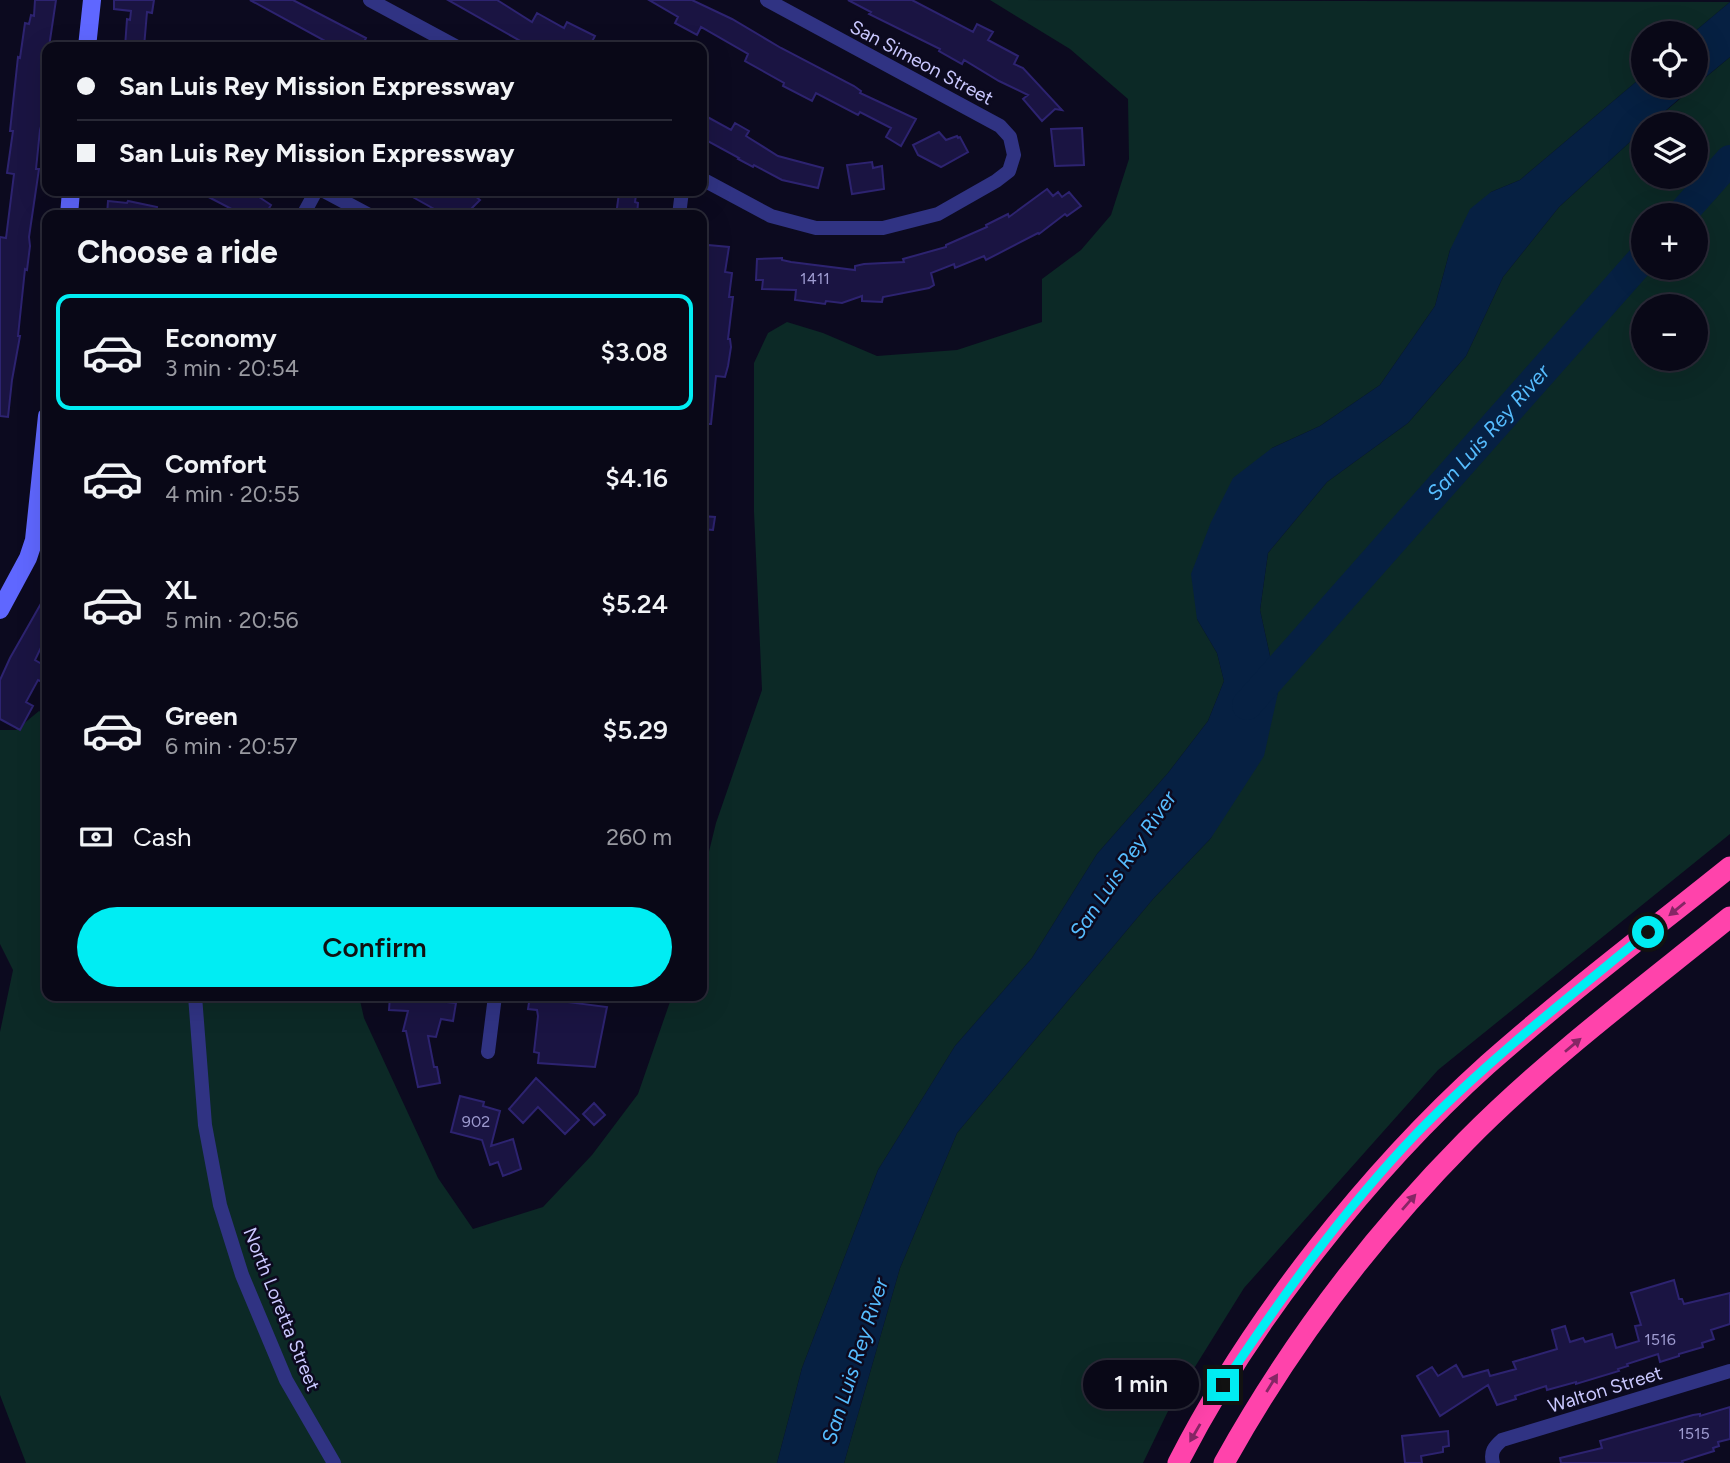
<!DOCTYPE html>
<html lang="en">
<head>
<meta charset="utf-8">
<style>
	:root { --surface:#090817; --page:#171624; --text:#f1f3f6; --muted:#999aa1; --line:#292936; --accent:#00edf3 }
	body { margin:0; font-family:Figtree,sans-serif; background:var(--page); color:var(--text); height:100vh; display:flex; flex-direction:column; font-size:26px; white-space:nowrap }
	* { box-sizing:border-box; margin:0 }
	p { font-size:23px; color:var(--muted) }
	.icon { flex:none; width:38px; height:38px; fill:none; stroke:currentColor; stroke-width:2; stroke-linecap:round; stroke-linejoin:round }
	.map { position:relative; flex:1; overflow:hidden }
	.drawer { position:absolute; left:42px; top:210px; width:665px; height:791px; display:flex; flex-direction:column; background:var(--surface); border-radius:14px; box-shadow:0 7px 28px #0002,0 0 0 2px var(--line) }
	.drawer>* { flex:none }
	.guide { position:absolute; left:42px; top:42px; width:665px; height:154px; border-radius:14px; box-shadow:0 7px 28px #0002,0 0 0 2px var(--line); display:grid; align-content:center; height:154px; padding:0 35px; background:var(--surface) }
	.fabs { position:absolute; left:1631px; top:21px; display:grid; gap:14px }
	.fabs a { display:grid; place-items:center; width:77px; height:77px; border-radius:50%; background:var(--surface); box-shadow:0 7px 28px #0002,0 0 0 2px var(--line); font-size:35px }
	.end { position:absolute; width:32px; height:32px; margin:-16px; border:9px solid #00edf3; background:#111; box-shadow:0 0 0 4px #111 }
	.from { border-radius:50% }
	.bubble { position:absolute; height:49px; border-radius:24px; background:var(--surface); box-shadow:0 7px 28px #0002,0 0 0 2px var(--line); font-size:23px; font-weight:600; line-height:49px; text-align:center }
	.guide b { display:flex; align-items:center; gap:24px; height:66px; font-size:26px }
	.guide b+b { border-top:2px solid var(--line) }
	.guide i { width:18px; height:18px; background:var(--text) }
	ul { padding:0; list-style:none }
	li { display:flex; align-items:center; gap:21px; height:116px; margin:0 14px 10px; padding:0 21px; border:4px solid transparent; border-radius:14px }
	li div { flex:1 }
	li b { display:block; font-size:26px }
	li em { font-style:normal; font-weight:600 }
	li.on { border-color:var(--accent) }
	li>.icon { width:63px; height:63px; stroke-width:1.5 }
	h2 { padding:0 35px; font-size:32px; line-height:84px }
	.pay { display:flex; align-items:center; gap:18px; height:77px; padding:0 35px; font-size:26px }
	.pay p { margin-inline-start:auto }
	.primary-button { display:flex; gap:14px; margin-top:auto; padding:14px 35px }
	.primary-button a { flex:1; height:80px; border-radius:42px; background:var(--accent); color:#111; font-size:28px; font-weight:600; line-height:80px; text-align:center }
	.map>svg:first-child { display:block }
	.green { fill:#0c2926; fill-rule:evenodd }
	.water { fill:#062042 }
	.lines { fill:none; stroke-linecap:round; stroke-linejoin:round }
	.river { stroke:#062042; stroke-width:30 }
	.building { fill:#1a1442; stroke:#2d2370; stroke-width:2 }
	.street { stroke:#303383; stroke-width:14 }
	.secondary { stroke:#5f67ff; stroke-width:18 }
	.highway { stroke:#ff43ab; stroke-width:21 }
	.oneway { fill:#862665 }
	.route { stroke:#00edf3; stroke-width:9 }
	.labels { text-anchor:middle; stroke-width:5; stroke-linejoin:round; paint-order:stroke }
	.number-label { font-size:16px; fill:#9e9bd0 }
	.street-label { font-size:19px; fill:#cac8ff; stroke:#0c0a1f }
	.water-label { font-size:21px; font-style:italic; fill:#56bdff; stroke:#0c0a1f }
</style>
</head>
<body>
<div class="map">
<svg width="1730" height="1463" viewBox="0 0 1730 1463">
	<rect width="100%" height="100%" fill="#0c0a1f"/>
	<!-- green -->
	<path class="green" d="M990,0L1730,2L1693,33H1643V76L1520,180L1491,192L1450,250L1435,306L1380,385L1320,426L1272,448L1197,619L1217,653L1224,681L1208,721L1168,773L1097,854L1032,958L955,1046L878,1170L802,1368L777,1463H26L0,1395V1032L13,970L0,944V730H16L39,711L47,716V996H359L364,1018L438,1178L473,1229L543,1207L592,1155L638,1094L672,996H702V880L716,823L762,690L754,512V363L768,333L787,322L823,333L877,356L957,350L1042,322V279L1081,250L1111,215L1129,159L1128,99L1070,49Z
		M1730,57V834L1438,1070L1244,1288L1170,1407L1143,1463H844L900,1268L957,1133L1153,899L1211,838L1278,693L1260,610L1268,553L1327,482L1408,423L1466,356L1503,277L1559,207L1643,130V177H1696V124H1650ZM1643,215H1696V268H1643ZM1643,306H1696V359H1643Z"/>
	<!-- water -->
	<path class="water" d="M1730,2V57L1696,85V33H1693Z
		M1643,76V86H1694L1650,124H1643V130L1559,207L1503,277L1466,356L1408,423L1327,482L1268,553L1260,610L1278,693L1264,756L1211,838L1153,899L957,1133L900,1268L844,1463H777L802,1368L878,1170L955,1046L1032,958L1097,854L1168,773L1208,721L1224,681L1217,653L1197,619L1191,574L1211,522L1233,478L1272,448L1320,426L1380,385L1435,306L1450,250L1470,209L1491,192L1520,180Z"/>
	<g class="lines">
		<!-- river -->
		<g class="river">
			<path d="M1681,215L1730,160"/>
			<path id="s1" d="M1247,705L1643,258"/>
		</g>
	</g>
	<!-- building -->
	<path class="building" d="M35,0H56L49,47H47V104L45,123H42L40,130L36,169H39L29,237L30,246L27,270L25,269L18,336H20L12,380L8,417L0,416V237L6,238L14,174L7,173L13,131H10L18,57L20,58L25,23L29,24L31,15L34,16Z
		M114,0H154L152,13L147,12L144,47H125L127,19L130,20L131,11L114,9Z
		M250,0H293L366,38L362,47H336Z
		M448,0H497L532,22L537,13L564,28L567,22L595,36L589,47H531Z
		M649,0H692L732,19L781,48L854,86L861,91L860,93L916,119L901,146L886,137L891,128L860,112L858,115L816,93L812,101L783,86L784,83L745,61L748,54L701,27L697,35L675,23L678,17Z
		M848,0H912L973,32L977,24L993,32L988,40L1018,56L1014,64L1023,68L1062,110L1055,109L1042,121L1023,99L1028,95L999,81L964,60L962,64L939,51L940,49L869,14L871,12Z
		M702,114L731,130L735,123L749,131L746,136L778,156L823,168L818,188L782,180L754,165L753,167L738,159L739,158L702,138Z
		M1082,128L1084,165L1055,166L1051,129Z
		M939,132L946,140L957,136L958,138L960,137L968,152L941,167L918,155L913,145Z
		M872,162L873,168L882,166L884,189L852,194L847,165Z
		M1047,189L1053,196L1058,192L1062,197L1069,192L1081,206L1067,216L1065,214L1039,234L1038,233L986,260L984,256L955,268L954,264L931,273L934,285L929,288L883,297L882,302L862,301V296L842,303L826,301L825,304L795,300L796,290L762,289L763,280H756L757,259L782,258V260L791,262L855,270V266L864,264L904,262L903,259L946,247V245L987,227L986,225L1008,214L1009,217Z
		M197,191H250L271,205L265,215H243Z
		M402,191H469L480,200L472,208L480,215H445Z
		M619,193L636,195L635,202L638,203L637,215H616Z
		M108,201L127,203L128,201L157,207L156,215H107Z
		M708,245L729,247L725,272L732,273L729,297H733L728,339H730L731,347L728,366L725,377L716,376L711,424H702V318Z
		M702,516L715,517L713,530L702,529Z
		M47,593V635L35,660L47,667V684L38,680L26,702L33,706L20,730L0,719V680L10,658Z
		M390,996L456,1003L453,1021L441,1019L436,1037L428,1036L434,1067H437L440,1083L418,1087L406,1031H403L408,1011L389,1010Z
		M530,996H568L567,1002L607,1007L595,1067L538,1063L539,1053L534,1052L538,1016L537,1010L528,1009Z
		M536,1078L579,1120L565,1134L538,1107L523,1123L509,1109Z
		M460,1096L484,1102L483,1106L500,1111L491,1146L513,1139L521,1169L503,1176L498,1162L490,1165L482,1140L451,1132Z
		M594,1103L605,1115L594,1125L583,1114Z
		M1674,1280L1679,1299H1682L1684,1304L1730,1293V1324L1711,1330L1714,1339L1702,1343L1703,1347L1679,1354V1356L1660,1362L1658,1354L1627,1364L1628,1366L1618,1369L1619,1371L1576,1384V1382L1547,1390L1546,1386L1515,1396L1516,1399L1497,1405L1488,1385L1440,1416L1417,1376L1432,1367L1438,1376L1456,1365L1463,1377L1488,1370L1490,1376L1516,1369L1513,1362L1557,1349L1552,1330L1565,1326L1570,1342L1583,1338L1585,1342L1612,1334L1616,1348L1639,1341L1635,1326L1641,1325L1631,1293Z
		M1730,1407V1439L1718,1442L1719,1446L1713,1448L1714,1451L1682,1461L1683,1463H1561L1560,1458L1602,1448L1600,1441L1693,1415L1700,1414V1416Z
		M1448,1431L1449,1446L1443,1447V1452L1421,1456L1422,1463H1405L1402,1436Z"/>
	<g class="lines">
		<!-- street -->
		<path class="street" d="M370,0L457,47
			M702,179L771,216L816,228H883L938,214L996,181L1009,171L1014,155L1010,137L1000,126L767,0
			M324,191L369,215
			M303,215L316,191
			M679,215L682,191
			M195,996L205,1125L220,1205L242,1275L286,1380L334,1463
			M488,1052L495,996
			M1493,1463C1490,1452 1494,1447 1502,1440L1730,1371"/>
		<!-- secondary -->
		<path class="secondary" d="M87,47L92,0
			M69,215L71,191
			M0,610L28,558L34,540L47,416"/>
		<!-- highway -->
		<path class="highway" d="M1178,1463C1250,1321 1370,1170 1488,1064C1566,995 1649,932 1730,867
			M1224,1463C1289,1346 1372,1236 1466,1141C1547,1059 1641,989 1730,917"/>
	</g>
	<!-- one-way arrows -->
	<defs><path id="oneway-solid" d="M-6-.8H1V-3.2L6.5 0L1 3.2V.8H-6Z" transform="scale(1.75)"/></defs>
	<g class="oneway">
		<use href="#oneway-solid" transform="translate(1677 909) rotate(141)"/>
		<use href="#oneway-solid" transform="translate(1573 1045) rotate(-40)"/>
		<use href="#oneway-solid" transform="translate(1409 1202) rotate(-49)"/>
		<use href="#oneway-solid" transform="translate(1272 1383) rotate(-58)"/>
		<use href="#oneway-solid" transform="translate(1195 1433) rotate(120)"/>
	</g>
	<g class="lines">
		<!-- route -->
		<path class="route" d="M1223,1385C1282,1297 1343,1210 1417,1133C1488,1060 1569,997 1648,932"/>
	</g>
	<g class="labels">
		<!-- number labels -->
		<g class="number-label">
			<text x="815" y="284">1411</text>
			<text x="476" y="1127">902</text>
			<text x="1660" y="1345">1516</text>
			<text x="1694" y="1439">1515</text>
		</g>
		<!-- street labels -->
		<g class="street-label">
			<text transform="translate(922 62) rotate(28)" y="7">San Simeon Street</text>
			<text transform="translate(282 1309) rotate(68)" y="7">North Loretta Street</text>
			<text transform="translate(1605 1389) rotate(-17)" y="7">Walton Street</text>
		</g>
		<!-- water labels -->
		<g class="water-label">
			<text dy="7" stroke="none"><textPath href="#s1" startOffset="364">San Luis Rey River</textPath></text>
			<text transform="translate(1123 865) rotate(-56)" y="7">San Luis Rey River</text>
			<text transform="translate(855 1361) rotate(-72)" y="7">San Luis Rey River</text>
		</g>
	</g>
</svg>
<div class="fabs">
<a><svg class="icon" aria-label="locate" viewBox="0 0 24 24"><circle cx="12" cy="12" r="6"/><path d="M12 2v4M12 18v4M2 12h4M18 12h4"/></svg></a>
<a><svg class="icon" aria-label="layers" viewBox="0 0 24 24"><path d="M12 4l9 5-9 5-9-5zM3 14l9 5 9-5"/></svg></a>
<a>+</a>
<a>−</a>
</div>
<i class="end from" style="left:1648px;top:932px"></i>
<i class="end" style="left:1223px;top:1385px"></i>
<div class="bubble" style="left:1083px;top:1360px;width:116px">1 min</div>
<div class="guide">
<b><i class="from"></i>San Luis Rey Mission Expressway</b>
<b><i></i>San Luis Rey Mission Expressway</b>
</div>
<section class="drawer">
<h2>Choose a ride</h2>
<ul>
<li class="on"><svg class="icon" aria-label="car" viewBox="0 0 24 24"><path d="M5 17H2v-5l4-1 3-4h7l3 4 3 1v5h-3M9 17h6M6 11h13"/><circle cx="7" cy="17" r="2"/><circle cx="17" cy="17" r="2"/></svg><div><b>Economy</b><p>3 min · 20:54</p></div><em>$3.08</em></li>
<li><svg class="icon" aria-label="car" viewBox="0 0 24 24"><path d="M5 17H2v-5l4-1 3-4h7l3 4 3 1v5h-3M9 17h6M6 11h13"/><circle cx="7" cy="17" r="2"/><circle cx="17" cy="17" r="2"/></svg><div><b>Comfort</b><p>4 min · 20:55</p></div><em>$4.16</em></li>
<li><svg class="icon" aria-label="car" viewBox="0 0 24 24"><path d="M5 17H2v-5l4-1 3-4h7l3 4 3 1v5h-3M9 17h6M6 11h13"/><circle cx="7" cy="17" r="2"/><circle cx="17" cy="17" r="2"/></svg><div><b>XL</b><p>5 min · 20:56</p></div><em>$5.24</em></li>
<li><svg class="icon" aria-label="car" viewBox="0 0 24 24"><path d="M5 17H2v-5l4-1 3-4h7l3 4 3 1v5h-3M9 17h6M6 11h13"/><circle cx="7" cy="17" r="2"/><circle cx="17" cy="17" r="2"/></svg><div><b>Green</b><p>6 min · 20:57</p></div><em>$5.29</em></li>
</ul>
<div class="pay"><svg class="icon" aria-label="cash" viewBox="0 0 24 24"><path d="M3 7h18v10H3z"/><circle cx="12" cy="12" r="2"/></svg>Cash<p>260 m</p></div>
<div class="primary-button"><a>Confirm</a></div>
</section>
</div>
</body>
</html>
